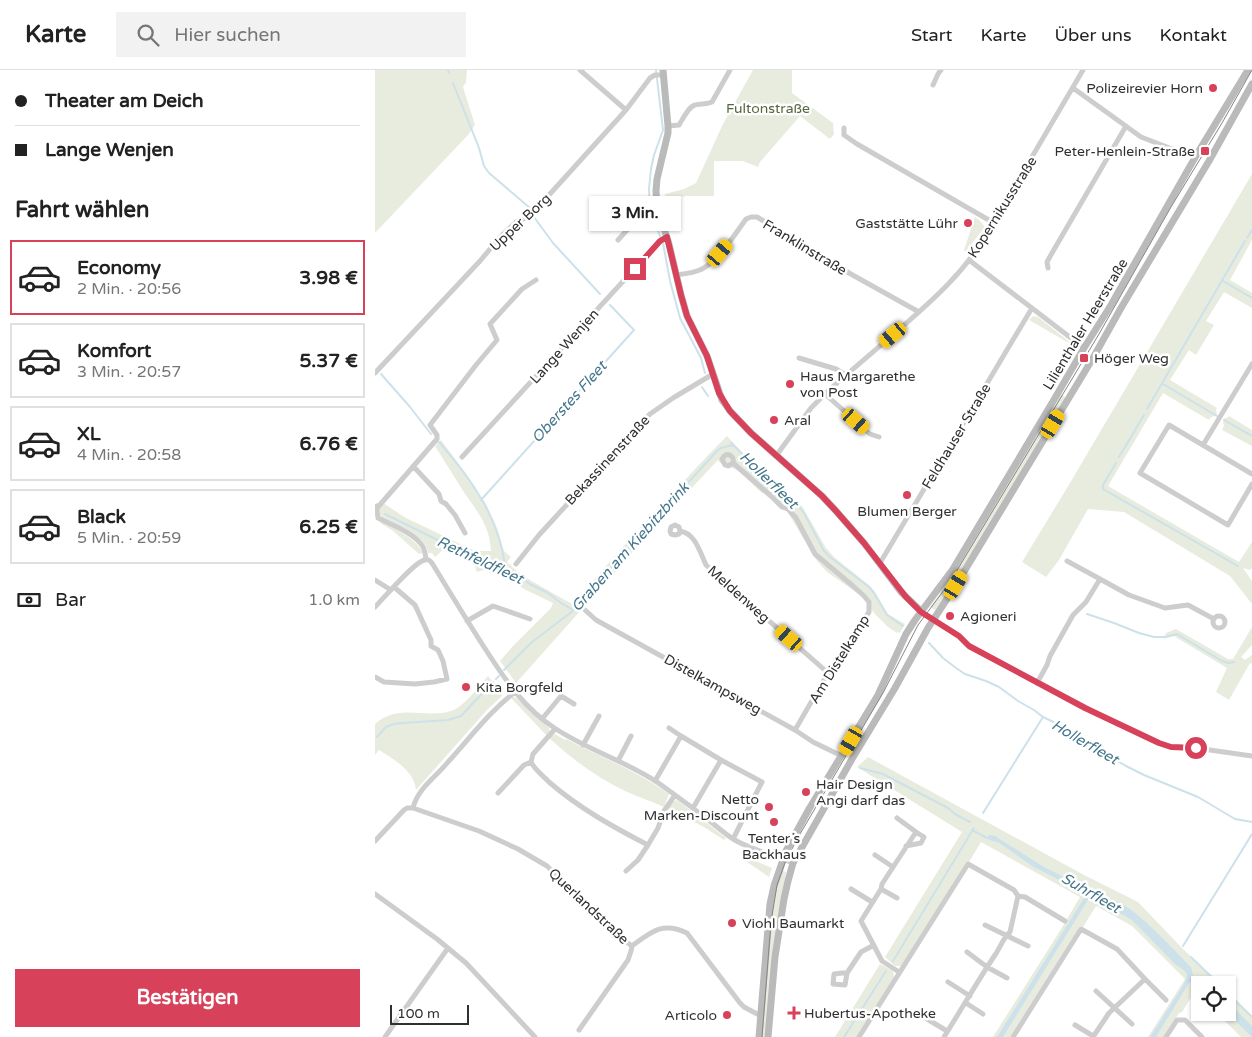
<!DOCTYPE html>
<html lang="de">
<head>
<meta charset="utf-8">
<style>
	:root { --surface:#fff; --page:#f2f2f2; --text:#222; --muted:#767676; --line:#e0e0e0; --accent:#d8415a }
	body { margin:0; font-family:"Varela Round",sans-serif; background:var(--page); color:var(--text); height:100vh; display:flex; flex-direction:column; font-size:19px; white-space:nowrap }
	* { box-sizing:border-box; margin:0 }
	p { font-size:16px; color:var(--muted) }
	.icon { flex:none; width:28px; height:28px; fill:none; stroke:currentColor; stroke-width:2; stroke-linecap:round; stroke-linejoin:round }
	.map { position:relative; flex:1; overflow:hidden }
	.sheet { display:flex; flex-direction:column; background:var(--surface); width:375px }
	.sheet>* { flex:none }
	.hud { display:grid; align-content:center; height:110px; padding:0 15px; background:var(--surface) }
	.fabs { position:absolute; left:816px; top:906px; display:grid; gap:10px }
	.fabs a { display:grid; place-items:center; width:45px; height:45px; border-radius:0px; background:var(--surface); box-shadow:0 1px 4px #0004; font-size:25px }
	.scale { position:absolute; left:15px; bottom:12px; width:79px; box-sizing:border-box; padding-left:5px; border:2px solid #303030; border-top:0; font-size:14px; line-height:18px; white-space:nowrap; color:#303030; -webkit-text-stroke:4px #fff; paint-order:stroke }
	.end { position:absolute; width:22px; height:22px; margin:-11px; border:6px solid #d8415a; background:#fff; box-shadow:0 0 0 2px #fff }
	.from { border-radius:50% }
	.bubble { position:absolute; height:35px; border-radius:0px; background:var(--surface); box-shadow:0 1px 4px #0004; font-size:16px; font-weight:800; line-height:35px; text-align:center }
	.car { position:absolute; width:15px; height:30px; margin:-15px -8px; border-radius:6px; box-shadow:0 0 4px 1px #0007; background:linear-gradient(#f5c518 24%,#345 0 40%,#f5c518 0 76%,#345 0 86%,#f5c518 0) }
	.hud b { display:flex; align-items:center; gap:18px; height:48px; font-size:19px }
	.hud b+b { border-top:1px solid var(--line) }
	.hud i { width:12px; height:12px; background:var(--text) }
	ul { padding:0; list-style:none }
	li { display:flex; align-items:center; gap:15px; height:75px; margin:0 10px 8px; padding:0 5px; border:2px solid var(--line); border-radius:0px }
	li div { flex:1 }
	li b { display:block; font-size:19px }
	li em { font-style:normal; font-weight:800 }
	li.selected { border-color:var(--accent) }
	li>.icon { width:45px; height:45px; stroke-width:1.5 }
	h2 { padding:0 15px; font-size:22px; line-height:60px }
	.pay { display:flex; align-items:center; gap:12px; height:55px; padding:0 15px; font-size:19px }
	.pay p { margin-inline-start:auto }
	.action { display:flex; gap:10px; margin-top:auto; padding:10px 15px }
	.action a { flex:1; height:58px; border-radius:0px; background:var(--accent); color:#fff; font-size:20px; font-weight:800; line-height:58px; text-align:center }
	header { display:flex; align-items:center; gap:30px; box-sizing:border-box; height:70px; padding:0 25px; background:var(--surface); border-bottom:1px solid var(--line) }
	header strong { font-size:24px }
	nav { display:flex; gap:28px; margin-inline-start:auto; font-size:18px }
	.search { width:350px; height:45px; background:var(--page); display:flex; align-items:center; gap:12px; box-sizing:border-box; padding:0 18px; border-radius:0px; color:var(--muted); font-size:19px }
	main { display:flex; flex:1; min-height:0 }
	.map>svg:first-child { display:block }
	.green { fill:#e7ecdf }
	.water { fill:#cde1ea }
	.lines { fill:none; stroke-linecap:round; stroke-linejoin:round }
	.stream { stroke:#cde1ea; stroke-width:2 }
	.street { stroke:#cdcdcd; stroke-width:5 }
	.secondary { stroke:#bababa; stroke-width:7 }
	.tram { stroke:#858585; stroke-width:1 }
	.route { stroke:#d8415a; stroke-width:6 }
	.poi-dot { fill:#d8415a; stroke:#fff; stroke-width:2 }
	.labels { text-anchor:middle; stroke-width:5; stroke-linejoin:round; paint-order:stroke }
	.poi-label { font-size:14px; fill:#303030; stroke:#fff; text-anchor:start }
	.park-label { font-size:14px; fill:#576840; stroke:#fff }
	.street-label { font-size:14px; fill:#303030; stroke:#fff }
	.water-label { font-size:15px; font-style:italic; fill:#44778c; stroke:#fff }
</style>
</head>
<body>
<header>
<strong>Karte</strong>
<div class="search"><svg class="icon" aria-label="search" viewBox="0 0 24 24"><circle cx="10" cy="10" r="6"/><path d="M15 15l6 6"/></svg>Hier suchen</div>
<nav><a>Start</a><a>Karte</a><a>Über uns</a><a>Kontakt</a></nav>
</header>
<main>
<section class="sheet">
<div class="hud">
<b><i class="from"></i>Theater am Deich</b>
<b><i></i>Lange Wenjen</b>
</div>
<h2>Fahrt wählen</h2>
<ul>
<li class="selected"><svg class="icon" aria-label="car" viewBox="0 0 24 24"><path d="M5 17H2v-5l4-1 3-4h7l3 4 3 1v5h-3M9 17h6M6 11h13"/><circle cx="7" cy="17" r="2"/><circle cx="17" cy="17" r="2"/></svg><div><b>Economy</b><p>2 Min. · 20:56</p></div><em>3.98 €</em></li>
<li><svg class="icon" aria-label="car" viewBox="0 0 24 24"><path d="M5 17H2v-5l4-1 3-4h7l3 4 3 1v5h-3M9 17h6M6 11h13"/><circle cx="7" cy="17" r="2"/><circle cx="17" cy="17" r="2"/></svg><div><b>Komfort</b><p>3 Min. · 20:57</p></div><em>5.37 €</em></li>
<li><svg class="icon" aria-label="car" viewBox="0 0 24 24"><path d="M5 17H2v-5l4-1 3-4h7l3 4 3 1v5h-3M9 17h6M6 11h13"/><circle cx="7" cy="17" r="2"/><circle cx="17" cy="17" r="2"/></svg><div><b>XL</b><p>4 Min. · 20:58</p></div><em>6.76 €</em></li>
<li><svg class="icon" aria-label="car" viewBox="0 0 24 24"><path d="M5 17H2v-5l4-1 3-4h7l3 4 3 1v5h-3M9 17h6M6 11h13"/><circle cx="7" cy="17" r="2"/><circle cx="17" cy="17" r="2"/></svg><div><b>Black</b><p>5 Min. · 20:59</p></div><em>6.25 €</em></li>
</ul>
<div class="pay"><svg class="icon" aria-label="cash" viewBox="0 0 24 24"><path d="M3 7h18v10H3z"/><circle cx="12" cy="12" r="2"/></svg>Bar<p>1.0 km</p></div>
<div class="action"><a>Bestätigen</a></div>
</section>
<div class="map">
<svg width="877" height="967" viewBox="0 0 877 967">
	<rect width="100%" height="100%" fill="#fff"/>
	<!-- green -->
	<path class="green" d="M0,0H92L91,12L88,17L100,55L93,65L0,163Z
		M378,0H417V23L458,53L459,64L455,69L425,46L385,92L383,97L368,91H339V126H311L291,132L290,124L309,119L321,113L348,54Z
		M877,104V170L855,210L877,223V238L849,222L831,251L839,255L821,285L814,280L795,310L842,338L841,340L842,344L840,346L836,347L834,350L788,323L733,416L864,492L877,472V498L875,500L868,498L877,511V534L855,506L749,442L713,439L684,490L671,507L647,492L695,413Z
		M600,147L605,151L610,157L590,182L589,180Z
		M658,246L663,247L701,277L654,250Z
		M686,324L691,328L662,374L572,524L560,540L555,537L570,516Z
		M854,346L877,360V376L847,360L849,356L848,351L850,348H852Z
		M352,366L385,401L408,421L416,426L427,436L451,478L459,487L495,516L500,522L513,544L530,554L525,563L523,562L522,563L513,557L499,543L488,527L452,502L442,491L412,441L407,439L390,424L387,423C382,419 364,400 360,399C351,395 350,400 343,390L281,456L141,613L125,591L138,576L176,538L178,533L149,519L130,505L119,504L109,500L102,502L98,491L70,478L60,487L57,483H53C52,480 51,475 48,472C40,463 8,453 5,444C3,440 6,437 8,433L31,448L100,481H116C115,457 103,442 90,424C80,408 70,392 60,376L66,370L85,396L95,413L110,432L122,458L129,481L136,487L132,492L146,505L197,534L273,449L339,379Z
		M7,452C21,460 41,468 48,483L44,484L17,460L5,453Z
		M877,557V575L866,587L870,590L877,585V594L875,593L854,630L841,622L852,598L799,566L788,569L791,563L801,559L853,589H858Z
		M113,606L127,625V626L112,640L41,720C39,701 20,690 4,680L0,685V654C23,633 51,649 76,641C89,637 104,616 113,606Z
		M138,627L142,628L157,643L174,658L175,662L172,666L136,628Z
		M180,664L190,670L191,669C226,687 262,701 294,724L289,737C276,731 263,727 250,721C221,707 197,689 174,668Z
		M493,687L709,805L763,832L807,878L846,915H825V925L820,921L807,942L804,943L789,967H773L810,909L757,856L721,836L708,857L705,856L635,967H618L688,856L705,827L606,772L594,792L592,791L529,893L526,896H520L510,887L587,762L482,697Z
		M302,730L351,768L349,770L329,757L292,738L297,732Z
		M371,787L397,798L394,807L369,790Z
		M406,800L411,802L407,825L391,967H386L396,839Z
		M505,894L518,901L519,907L482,967H460Z
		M853,921L877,946V967H866L842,943L852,942Z"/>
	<!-- water -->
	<path class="water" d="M614,765L620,766L669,797L717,821L720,824L736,831C753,828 803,884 816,897L818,904L817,910L824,914L829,913L834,915H825V919L823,918V916L816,912L814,913L781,967H775L809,914L812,905L810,901L800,894L757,850L728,834L725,829L716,825L628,967H622L711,825L710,823L657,796L623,772C619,771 615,771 612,768Z
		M853,932L877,956V967L852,943Z"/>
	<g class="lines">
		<!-- stream -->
		<path class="stream" d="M73,0L74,3
			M281,0L288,60L279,85L276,99L274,119L275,141L288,173L295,211L305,248L326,288L330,303
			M78,13L104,78L109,96L114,103L155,138
			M159,147L178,173L225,224
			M872,168L877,160
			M848,211L877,228
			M6,304L35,337L56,364
			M788,314L842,346
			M327,317L333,326
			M772,339L870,171
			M849,350L877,366
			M64,372C95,407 126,450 130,498
			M356,373L395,412L421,433L429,443L449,481L455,487L494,517L499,523L512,545L528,556
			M744,387L769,345
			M741,393L728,415V419L863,496
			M106,430L259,260L235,235
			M10,444L109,493L130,498L143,505L155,514L173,523L186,533L198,540
			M712,544L739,553L764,563L779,567H790L802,564L847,591L854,593L859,592
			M554,573L568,588L581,598L590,604L611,611L624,617L643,631L659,640L668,647L689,657L713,674L751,696L769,705L823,727L860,749L877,752
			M129,600L157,572L199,540L276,453L341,382L346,378L358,375
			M121,609L124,606
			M2,667L11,657L19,654L27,653L73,650L86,646L118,612
			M485,698L508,704L573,738L580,744L595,752
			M608,743L668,647
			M597,760L612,768
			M808,876L877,764
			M816,887L845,915
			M518,891L599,758
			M852,923L877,947
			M469,967L511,901"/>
		<!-- street -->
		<path class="street" d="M205,0L251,40
			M558,15L563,4L566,0
			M698,18L766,67L805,82
			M293,56L304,55C308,49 313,37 320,35C326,33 330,35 337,32L355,0
			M469,58V65L482,74L619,153
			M243,170L271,139L282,137
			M594,190L709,278
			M673,198L672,192L677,183L751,56
			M301,205C309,204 319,203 327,199C343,191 361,163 371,149L376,147H382L474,203L544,242
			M424,288L461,299L471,305
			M0,303L105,191L126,166L141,152L155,146L251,40L275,8L280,5H289
			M450,324L495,364L504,367
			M828,375L877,294
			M401,386L436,338L450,324C475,301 502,279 528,256C559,229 589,202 610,167L708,0
			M87,387L285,171L292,167
			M358,393L353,396L350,395L347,389C351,381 360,385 358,393L396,426L407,437L413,439L421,448L440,484L478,516L489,526L494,532V542L473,572L453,603L420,660
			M38,396L64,424L66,431L71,434L80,445L90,463
			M877,404L794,355L765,403L853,455L877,414
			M2,436L3,437L2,440L3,448C17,455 36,462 46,474C50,478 50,484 51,489
			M3,437L62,369V365L55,355L101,295L122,270L115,254L147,219L161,210
			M305,461L304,464L300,465L296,464L295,461L296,457L300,455L304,457L305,461C320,463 325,482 331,495L453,603
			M692,491L725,509
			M505,493L657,238
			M141,494L164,465L275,344L298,328L338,304
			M0,510L16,520
			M0,537C9,528 40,491 50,490C54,489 54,490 57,493C74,521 91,549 109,577C129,608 149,639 181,659C213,680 250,691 282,712C299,724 315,736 331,748C340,755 349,763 358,769C376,780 399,785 418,793
			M210,540L221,550L420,660L438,672L467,686
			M547,542L584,566L594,576L723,644L784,673L796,677L821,678L877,686
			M838 552a6 6 0 1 1 12 0a6 6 0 1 1-12 0Z
			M92,551L118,536L155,549
			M0,607L9,612L40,614L59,612L72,609L68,591L63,580L56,576V570L40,535L19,517
			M662,613L672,595L675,586L698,545L711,532L725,509L754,525L790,538L813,535L839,549
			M167,649L186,626L199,634
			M294,658L306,666
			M208,675L224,646
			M243,691L256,666
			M156,692C160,700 167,705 174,712C204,738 238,757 273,775
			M280,711L306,666L346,690
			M123,723L149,695L156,692L158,684L180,659
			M38,738C43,718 61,707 73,692C95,668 114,642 140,622
			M318,738L346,690L387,712L358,769
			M522,748L541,762
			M0,771L29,740L32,738H38L104,761L143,779L172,796L247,869L257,876
			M500,785L518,797
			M251,801L263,790L273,775L283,758L289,741L300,725
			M476,819L497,832
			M506,819L522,828
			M0,824L62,869L91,893L160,967
			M643,826L650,827L690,851
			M610,855L653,876
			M257,876C276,862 288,851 312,863L365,933L369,937L386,946
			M592,882L612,897L632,908
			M524,902L507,891L486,851L506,819L507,814L541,762L549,767L546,773L531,776
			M472,903H467L459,904L458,914L470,915L472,903L486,882L499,875
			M770,909L791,930
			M573,912L595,926
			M721,921L757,954
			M591,933L608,944
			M552,949L572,961
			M700,955L718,966
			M204,960L253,890L256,881L257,876
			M10,967L73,878
			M484,967L593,794L639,820L643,826L635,862C628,868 625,878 620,885C602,912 586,940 569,967
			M638,967L706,859L742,879L770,909L734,943L718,967
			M791,967L802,950H810L827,967"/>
		<!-- secondary -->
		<path class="secondary" d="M288,0L293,56V63L282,109L281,121L282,137L294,174L306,225L312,246L332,286L347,330L355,341L376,363L447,426L461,441L489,473L526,522L547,542
			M384,967L395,834L399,816L411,781L434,739L503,625L531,564L540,550L578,499L680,328L709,278L736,235L822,84L873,0
			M393,967L400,887L409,829L413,811L418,793L477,689L520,618L553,558L581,515L718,288L746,238L834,91L877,14"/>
		<!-- tram -->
		<path class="tram" d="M387,967L396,852L402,815L411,790L425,764L508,623L543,555L575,512L724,264L796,137L847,53L877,0"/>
	</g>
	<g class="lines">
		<!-- route -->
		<path class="route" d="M260,199L285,171L292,167L306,225L312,246L332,286L344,323L355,341L376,363L447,426L461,441L489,473L531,527L546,542L584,566L594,576L710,638L784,673L796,677L821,678"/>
	</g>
	<!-- markers -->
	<g class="poi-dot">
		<circle cx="838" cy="18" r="5"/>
		<rect x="825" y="76" width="10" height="10" rx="2.5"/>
		<circle cx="593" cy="153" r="5"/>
		<rect x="704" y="283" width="10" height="10" rx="2.5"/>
		<circle cx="415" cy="314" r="5"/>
		<circle cx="399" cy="350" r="5"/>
		<circle cx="532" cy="425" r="5"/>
		<circle cx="575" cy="546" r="5"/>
		<circle cx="91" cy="617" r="5"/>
		<circle cx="431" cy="722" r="5"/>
		<circle cx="394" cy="737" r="5"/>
		<circle cx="399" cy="752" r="5"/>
		<circle cx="357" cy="853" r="5"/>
		<path d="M416.5 935.5h5v5h5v5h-5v5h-5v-5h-5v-5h5z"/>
		<circle cx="352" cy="945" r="5"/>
	</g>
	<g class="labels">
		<!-- poi labels -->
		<g class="poi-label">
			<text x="828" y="23" text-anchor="end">Polizeirevier Horn</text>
			<text x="820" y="86" text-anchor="end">Peter-Henlein-Straße</text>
			<text x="583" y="158" text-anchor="end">Gaststätte Lühr</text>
			<text x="719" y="293">Höger Weg</text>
			<text x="425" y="311">Haus Margarethe<tspan x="425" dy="16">von Post</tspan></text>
			<text x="409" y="355">Aral</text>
			<text x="532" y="446" text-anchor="middle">Blumen Berger</text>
			<text x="585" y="551">Agioneri</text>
			<text x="101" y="622">Kita Borgfeld</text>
			<text x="441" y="719">Hair Design<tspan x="441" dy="16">Angi darf das</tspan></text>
			<text x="384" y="734" text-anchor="end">Netto<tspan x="384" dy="16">Marken-Discount</tspan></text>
			<text x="399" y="773" text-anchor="middle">Tenter´s<tspan x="399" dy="16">Backhaus</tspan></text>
			<text x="367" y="858">Viohl Baumarkt</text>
			<text x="429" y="948">Hubertus-Apotheke</text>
			<text x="342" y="950" text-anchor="end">Articolo</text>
		</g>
		<!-- park labels -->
		<g class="park-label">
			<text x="393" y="43">Fultonstraße</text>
		</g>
		<!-- street labels -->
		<g class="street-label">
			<text transform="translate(627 137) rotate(-58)" y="5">Kopernikusstraße</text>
			<text transform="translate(145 152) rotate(-43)" y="5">Upper Borg</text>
			<text transform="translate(430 177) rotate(31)" y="5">Franklinstraße</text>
			<text transform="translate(710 254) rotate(-59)" y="5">Lilienthaler Heerstraße</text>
			<text transform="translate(189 276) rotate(-48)" y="5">Lange Wenjen</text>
			<text transform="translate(581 366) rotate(-59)" y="5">Feldhauser Straße</text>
			<text transform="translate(232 390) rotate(-47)" y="5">Bekassinenstraße</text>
			<text transform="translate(364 524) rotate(42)" y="5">Meldenweg</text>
			<text transform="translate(464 589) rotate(-58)" y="5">Am Distelkamp</text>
			<text transform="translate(338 614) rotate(29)" y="5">Distelkampsweg</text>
			<text transform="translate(214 836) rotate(43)" y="5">Querlandstraße</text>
		</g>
		<!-- water labels -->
		<g class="water-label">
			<text transform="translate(194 332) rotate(-48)" y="5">Oberstes Fleet</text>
			<text transform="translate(394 410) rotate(44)" y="5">Hollerfleet</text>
			<text transform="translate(255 477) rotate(-48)" y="5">Graben am Kiebitzbrink</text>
			<text transform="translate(105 490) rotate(25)" y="5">Rethfeldfleet</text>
			<text transform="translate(710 672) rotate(30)" y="5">Hollerfleet</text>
			<text transform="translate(716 823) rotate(30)" y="5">Suhrfleet</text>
		</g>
	</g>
</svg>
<div class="fabs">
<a><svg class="icon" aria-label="locate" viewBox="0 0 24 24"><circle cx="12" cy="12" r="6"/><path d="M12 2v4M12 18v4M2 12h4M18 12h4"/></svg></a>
</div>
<div class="scale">100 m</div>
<i class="end from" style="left:821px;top:678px"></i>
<i class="end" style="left:260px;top:199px"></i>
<div class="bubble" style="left:214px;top:126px;width:92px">3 Min.</div>
<i class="car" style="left:345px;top:183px;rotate:40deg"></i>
<i class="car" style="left:518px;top:265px;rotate:230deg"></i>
<i class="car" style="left:481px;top:351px;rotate:131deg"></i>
<i class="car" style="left:678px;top:354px;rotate:31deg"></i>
<i class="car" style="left:581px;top:515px;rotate:31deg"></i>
<i class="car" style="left:414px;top:568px;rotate:311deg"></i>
<i class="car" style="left:476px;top:671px;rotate:210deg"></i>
</div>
</main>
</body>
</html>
